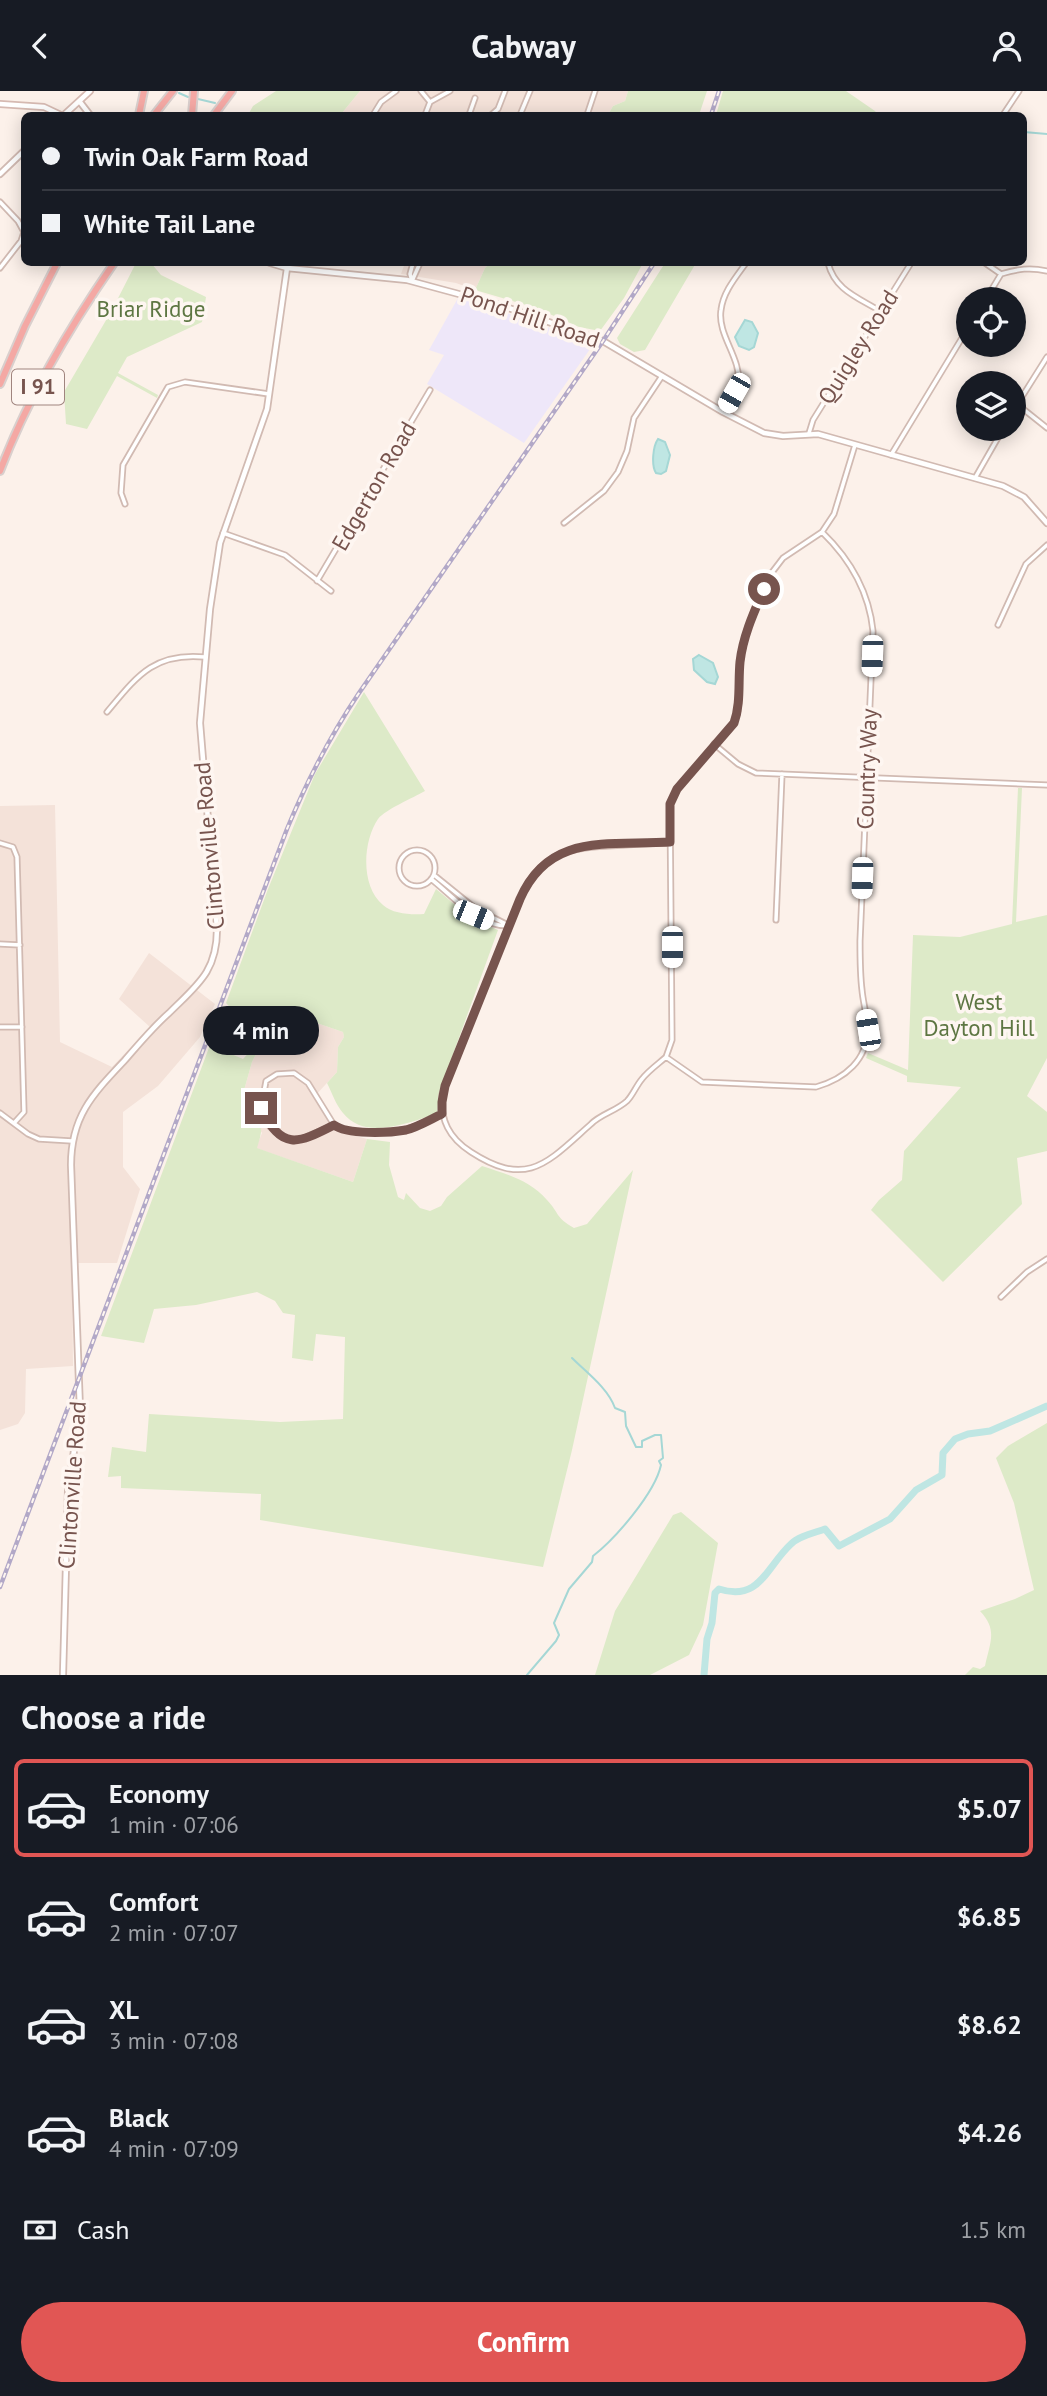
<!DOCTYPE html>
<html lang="en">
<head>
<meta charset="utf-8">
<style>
	:root { --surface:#171b24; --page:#20242c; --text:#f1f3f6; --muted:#9ea1a6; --line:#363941; --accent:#e15654 }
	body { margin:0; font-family:"PT Sans",sans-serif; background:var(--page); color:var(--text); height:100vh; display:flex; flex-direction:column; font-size:26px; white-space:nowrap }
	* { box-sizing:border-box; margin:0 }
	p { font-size:23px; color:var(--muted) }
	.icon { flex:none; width:38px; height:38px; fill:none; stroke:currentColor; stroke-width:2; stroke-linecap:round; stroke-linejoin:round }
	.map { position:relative; height:1584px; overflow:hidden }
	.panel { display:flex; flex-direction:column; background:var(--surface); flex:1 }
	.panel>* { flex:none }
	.hud { position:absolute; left:21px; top:21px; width:1006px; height:154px; border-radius:10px; box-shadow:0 4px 18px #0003; display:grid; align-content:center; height:154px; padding:0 21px; background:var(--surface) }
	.fabs { position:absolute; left:956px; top:196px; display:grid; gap:14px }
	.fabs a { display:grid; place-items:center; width:70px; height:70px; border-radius:50%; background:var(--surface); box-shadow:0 4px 18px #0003; font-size:35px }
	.end { position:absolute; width:32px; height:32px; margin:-16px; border:9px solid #77544e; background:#fff; box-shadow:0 0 0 4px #fff }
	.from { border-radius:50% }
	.bubble { position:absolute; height:49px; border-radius:24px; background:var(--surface); box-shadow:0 4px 18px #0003; font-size:23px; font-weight:700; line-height:49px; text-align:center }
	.car { position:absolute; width:21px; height:42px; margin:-21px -10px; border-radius:9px; box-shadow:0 0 5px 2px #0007; background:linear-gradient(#fff 24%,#345 0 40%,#fff 0 76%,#345 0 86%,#fff 0) }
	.hud b { display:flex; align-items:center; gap:24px; height:66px; font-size:26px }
	.hud b+b { border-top:2px solid var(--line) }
	.hud i { width:18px; height:18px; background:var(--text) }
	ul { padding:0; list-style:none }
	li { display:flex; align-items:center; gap:21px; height:98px; margin:0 14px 10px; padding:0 7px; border:4px solid transparent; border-radius:10px }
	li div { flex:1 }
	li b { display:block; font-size:26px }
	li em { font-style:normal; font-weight:700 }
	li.current { border-color:var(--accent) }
	li>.icon { width:63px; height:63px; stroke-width:1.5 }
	h2 { padding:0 21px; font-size:32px; line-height:84px }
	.pay { display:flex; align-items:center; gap:18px; height:77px; padding:0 21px; font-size:26px }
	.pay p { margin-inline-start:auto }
	.action { display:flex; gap:14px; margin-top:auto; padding:14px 21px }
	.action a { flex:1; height:80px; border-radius:42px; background:var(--accent); color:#fff; font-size:28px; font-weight:700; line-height:80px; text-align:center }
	header { display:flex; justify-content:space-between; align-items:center; height:91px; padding:0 21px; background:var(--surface); font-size:32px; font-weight:700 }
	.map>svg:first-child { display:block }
	.residential { fill:#f4e2d9 }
	.education { fill:#eee7f9 }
	.green { fill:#ddeac8 }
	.water { fill:#bfe6e3; stroke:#a5d7d5; stroke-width:2 }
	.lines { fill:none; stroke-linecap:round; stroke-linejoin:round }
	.stream { stroke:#a5d7d5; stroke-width:2 }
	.river { stroke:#bfe6e3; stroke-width:7 }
	.minor-casing { stroke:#d1bab2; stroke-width:7 }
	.tertiary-casing { stroke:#d1bab2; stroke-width:8 }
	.secondary-casing { stroke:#d6bab2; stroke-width:8 }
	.motorway-casing { stroke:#d9cfcd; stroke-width:10 }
	.minor { stroke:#fff; stroke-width:3.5 }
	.tertiary { stroke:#fff; stroke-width:4.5 }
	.secondary { stroke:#fff; stroke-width:4.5 }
	.motorway { stroke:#f4a8a4; stroke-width:6 }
	.rail-casing { stroke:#b2a8c7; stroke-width:4.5 }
	.rail { stroke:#fef6f1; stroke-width:2; stroke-dasharray:5; stroke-linecap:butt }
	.route { stroke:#77544e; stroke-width:9 }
	.labels { text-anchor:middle; stroke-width:7; stroke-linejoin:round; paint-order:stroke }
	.shield { fill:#fef6f1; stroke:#a0857f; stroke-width:2 }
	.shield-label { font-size:21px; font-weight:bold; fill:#77544e }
	.park-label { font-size:23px; fill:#5d7642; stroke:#fef6f1 }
	.street-label { font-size:23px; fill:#77544e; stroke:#fef6f1 }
</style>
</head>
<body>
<header><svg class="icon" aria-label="back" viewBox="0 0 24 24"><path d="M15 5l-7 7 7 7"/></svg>Cabway<svg class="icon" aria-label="person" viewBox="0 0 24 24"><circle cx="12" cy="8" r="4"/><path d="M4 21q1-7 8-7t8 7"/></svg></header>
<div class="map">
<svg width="1047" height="1584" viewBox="0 0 1047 1584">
	<rect width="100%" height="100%" fill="#fcf1ea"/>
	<!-- residential -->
	<path class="residential" d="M360,0H628L625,10L613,15L608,24H337L342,22Z
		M405,172H490L485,177L475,199L456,192L401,183Z
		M55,714L60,951L112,976L150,936L119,908L149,862L215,913L200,946L158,995L123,1021V1076L140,1098L117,1172H72L73,1275L26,1278L25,1322L18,1333L0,1339V715Z
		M302,927L343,941L344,946L338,956L337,981L314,1006L337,1040L367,1048L353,1091L256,1057L262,1042L241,1010L252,971L258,959L281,950Z"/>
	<!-- education -->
	<path class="education" d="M458,207L536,231L568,245L595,251L524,352L427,293L444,264L429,259Z"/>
	<!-- green -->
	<path class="green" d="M276,0H360L342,22L337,24H248L253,15Z
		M628,0H707L699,24H608L613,15L625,10Z
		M723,0H846L875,20L878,24H716Z
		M136,172H151L161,184L206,206L202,231L127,266L118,282L158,304L157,307L117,285L87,338L66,333L64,301L112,219Z
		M490,172H643L624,207L600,240L579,236L536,217L475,199L485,177Z
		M665,172H696L645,259L634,261L620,253L617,247Z
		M364,601L425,700C413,707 386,718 378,728C363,750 360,795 383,814C393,823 411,824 424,823L436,798L471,827L498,839L439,1002L437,1022C409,1032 365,1050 343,1022C336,1014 332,1002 327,992L337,981L338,956L344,946L343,941L302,927L281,950L258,959L252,971L241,1010C263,1025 265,1033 257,1057L353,1091L367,1048L390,1051L389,1074L398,1106L404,1109L406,1102L420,1117L430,1120L441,1115L447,1106L482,1075C506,1083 530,1089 547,1109C560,1123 555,1126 574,1137L587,1133L633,1079L572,1359L543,1476L260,1429L261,1403L121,1397V1385L108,1386L112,1356L146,1361L149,1323L280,1331L343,1328L345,1246L316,1243L313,1270L292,1267L295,1224L283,1222L275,1210L257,1201L196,1214L154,1218L144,1252L101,1245L210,954L243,968L255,955L254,942L226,912L268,798L315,683Z
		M1018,697H1022L1016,831L1047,824V967L1027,1005L1047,1021V1060L1017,1067L1022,1113L943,1191L871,1119L879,1109L902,1089L904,1060L961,996L907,991V985L866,967L868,962L908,979L913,844L960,846L1012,833Z
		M1047,1332V1584H965L973,1576L980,1578L985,1575C990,1551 998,1539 980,1520L1015,1508L1034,1499L1014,1412L996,1367L1008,1355Z
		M681,1421L718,1452L703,1534L689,1564L650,1584H595L615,1520L673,1424Z"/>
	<!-- water -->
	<path class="water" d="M745,229L752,231L758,242L754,256L749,259L739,255L735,246Z
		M658,348L665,351L670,364L666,380L661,383L656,382C651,374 653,355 658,348Z
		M699,564L713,572L718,586L715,593L707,591L694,579L693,568Z"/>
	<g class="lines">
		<!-- stream -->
		<path class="stream" d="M179,2L188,6
			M198,8L215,12
			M1024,41L1047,43
			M527,1584L556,1550L559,1544L554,1532L569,1498L592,1471L593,1465C615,1448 655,1402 661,1374L659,1370L663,1367L661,1344H655L642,1350V1356H636L626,1335L625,1321L615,1317C608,1297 586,1281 572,1267"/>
		<!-- river -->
		<path class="river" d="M704,1584L707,1548L712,1532L715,1502L719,1498C760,1511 766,1476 791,1453C799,1445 814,1442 825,1438L839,1455L890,1428L916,1399L942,1384L943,1362L955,1348L968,1343L990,1340L1047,1315"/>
		<defs>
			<path id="minor" d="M421,0L430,11
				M430,11L450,0
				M373,24L381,11L396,0
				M425,24L430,11
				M469,24L475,7
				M491,24L498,18L505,0
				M520,24L530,0
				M587,24L595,0
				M1003,24L1019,0
				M0,111L18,130L24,141L21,150L0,177
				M828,172C835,199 857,206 880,220
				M985,172L1001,183C1018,178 1030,176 1047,180
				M412,190L420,172
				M412,190L410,183L413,172
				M986,208L1001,183
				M1017,313L1047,337
				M1013,320L1047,266
				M723,321C728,312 736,302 738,292C742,268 717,244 721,219C723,201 736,186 746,172
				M809,342L813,329L911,172
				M891,364L968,237
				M975,387L1003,338
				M125,413L121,402L123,374L168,296L185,291L269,303
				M564,432L604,400L618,381L627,360L634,327L662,285
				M223,442L285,464L331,500
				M317,490L430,299
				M998,534L1026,473L1047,454
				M107,621C137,585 154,561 205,566
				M714,653L738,673L756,682L1047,694
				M0,752L13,756L17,766L24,1021L15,1031
				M399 777a18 18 0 1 1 36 0a18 18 0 1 1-36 0Z
				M434,784L476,818L508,834
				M431,788C454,806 477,835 508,835
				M776,829L782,683
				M0,853L20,854
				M0,936H22
				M666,966L702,991L816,996C844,988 869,969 867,936C867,924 863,911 862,899C860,883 860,866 860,850L873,540C869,501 851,469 822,441
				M666,966C658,973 648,980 642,988C636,995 633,1004 627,1010C616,1020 601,1023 591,1033C548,1071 528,1098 471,1061C449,1047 440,1029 442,1003L520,808C539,764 563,757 608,755C629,754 649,752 670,752
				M666,966L672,949L670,713L677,698L734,632L738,620L740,570L747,539L754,520L770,484L783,467L822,441L834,423L855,354
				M294,982L308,992L334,1034L301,1048L294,1050L281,1046L270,1036L261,1017L266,990L277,983Z
				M0,1022L28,1043L39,1048L72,1050
				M334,1034C348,1044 389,1042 406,1038C418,1036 431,1028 442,1023
				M1001,1206L1027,1181L1047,1168"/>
			<path id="tertiary" d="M80,11L90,24
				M0,83L24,60
				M270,172L287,177L407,189L503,215L603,250L723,321L764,342L783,345L818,343L1003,395L1024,406L1047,432
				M63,1584L68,1400L80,1319L71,1074C71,1025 93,1003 125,969C139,953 153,936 169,922C197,894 217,881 217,838L200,632L210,518L220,452L267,318L287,177"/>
			<path id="secondary" d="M0,13L44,16L61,24
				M64,24L90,0"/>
			<path id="motorway" d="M139,24L144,0
				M154,24L173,0
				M192,24L194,0
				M214,24L232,0
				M0,293L25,235L57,172
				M0,380C28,306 69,237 114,172"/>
		</defs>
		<!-- minor casing -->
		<use href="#minor" class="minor-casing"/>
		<!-- tertiary casing -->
		<use href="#tertiary" class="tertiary-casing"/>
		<!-- secondary casing -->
		<use href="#secondary" class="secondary-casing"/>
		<!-- motorway casing -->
		<use href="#motorway" class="motorway-casing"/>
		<!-- minor -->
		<use href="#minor" class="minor"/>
		<!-- tertiary -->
		<use href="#tertiary" class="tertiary"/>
		<!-- secondary -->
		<use href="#secondary" class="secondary"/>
		<!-- motorway -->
		<use href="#motorway" class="motorway"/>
		<defs>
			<path id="rail" d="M711,24L719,0
				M0,1496L287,738C307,690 330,645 359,602L603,250L654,172"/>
		</defs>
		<!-- rail casing -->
		<use href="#rail" class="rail-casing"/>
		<!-- rail -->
		<use href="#rail" class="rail"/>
	</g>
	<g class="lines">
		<!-- route -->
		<path class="route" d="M261,1017C282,1060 297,1053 334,1034C347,1044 389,1042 406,1039C418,1036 431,1028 442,1023V1011L445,995L520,808C549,741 608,755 670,751V713L677,698L734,632C741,612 738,592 740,571C743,545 754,521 764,498"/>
	</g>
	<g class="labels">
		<!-- shield labels -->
		<rect class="shield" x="12" y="278.5" width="52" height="35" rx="5"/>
		<g class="shield-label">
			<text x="38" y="303">I 91</text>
		</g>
		<!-- park labels -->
		<g class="park-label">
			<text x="151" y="226">Briar Ridge</text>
			<text x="979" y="919">West<tspan x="979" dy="26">Dayton Hill</tspan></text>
		</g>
		<!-- street labels -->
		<g class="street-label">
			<text transform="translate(530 226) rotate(19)" y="8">Pond Hill Road</text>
			<text transform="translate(858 256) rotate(-58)" y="8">Quigley Road</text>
			<text transform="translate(374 395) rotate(-60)" y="8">Edgerton Road</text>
			<text transform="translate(867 678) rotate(-88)" y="8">Country Way</text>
			<text transform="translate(209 755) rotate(-95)" y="8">Clintonville Road</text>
			<text transform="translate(72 1394) rotate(-86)" y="8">Clintonville Road</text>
		</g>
	</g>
</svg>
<div class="fabs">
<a><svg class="icon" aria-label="locate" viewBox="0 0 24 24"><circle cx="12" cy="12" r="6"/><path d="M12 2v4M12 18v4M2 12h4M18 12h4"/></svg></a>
<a><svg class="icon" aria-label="layers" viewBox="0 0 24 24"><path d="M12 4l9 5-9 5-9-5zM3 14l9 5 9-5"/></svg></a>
</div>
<i class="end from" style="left:764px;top:498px"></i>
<i class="end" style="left:261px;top:1017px"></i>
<div class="bubble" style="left:203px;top:915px;width:116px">4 min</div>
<i class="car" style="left:734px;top:302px;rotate:210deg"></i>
<i class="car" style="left:872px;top:565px;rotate:182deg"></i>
<i class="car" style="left:862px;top:787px;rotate:182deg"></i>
<i class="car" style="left:473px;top:824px;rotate:112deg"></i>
<i class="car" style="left:672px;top:856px;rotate:180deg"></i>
<i class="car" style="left:868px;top:939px;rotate:351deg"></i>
<div class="hud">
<b><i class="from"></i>Twin Oak Farm Road</b>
<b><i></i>White Tail Lane</b>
</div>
</div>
<section class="panel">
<h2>Choose a ride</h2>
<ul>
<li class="current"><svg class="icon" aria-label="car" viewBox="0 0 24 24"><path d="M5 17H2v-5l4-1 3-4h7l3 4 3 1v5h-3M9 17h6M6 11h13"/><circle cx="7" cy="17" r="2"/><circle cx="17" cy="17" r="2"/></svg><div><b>Economy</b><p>1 min · 07:06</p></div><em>$5.07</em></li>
<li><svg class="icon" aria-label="car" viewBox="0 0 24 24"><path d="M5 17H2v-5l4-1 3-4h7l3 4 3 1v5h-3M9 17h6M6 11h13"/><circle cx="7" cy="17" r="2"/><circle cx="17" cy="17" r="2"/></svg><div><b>Comfort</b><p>2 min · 07:07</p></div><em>$6.85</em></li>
<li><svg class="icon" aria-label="car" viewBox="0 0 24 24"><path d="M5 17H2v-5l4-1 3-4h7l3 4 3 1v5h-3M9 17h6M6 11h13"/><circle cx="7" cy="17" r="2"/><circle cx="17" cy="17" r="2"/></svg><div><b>XL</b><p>3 min · 07:08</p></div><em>$8.62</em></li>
<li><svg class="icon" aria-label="car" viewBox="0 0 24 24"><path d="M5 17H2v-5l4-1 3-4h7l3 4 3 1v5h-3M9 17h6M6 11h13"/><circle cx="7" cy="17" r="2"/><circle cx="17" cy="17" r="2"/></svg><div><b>Black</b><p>4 min · 07:09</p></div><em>$4.26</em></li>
</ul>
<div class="pay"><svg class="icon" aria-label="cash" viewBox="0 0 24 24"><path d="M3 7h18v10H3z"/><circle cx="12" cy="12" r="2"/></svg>Cash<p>1.5 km</p></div>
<div class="action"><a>Confirm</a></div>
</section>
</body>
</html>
